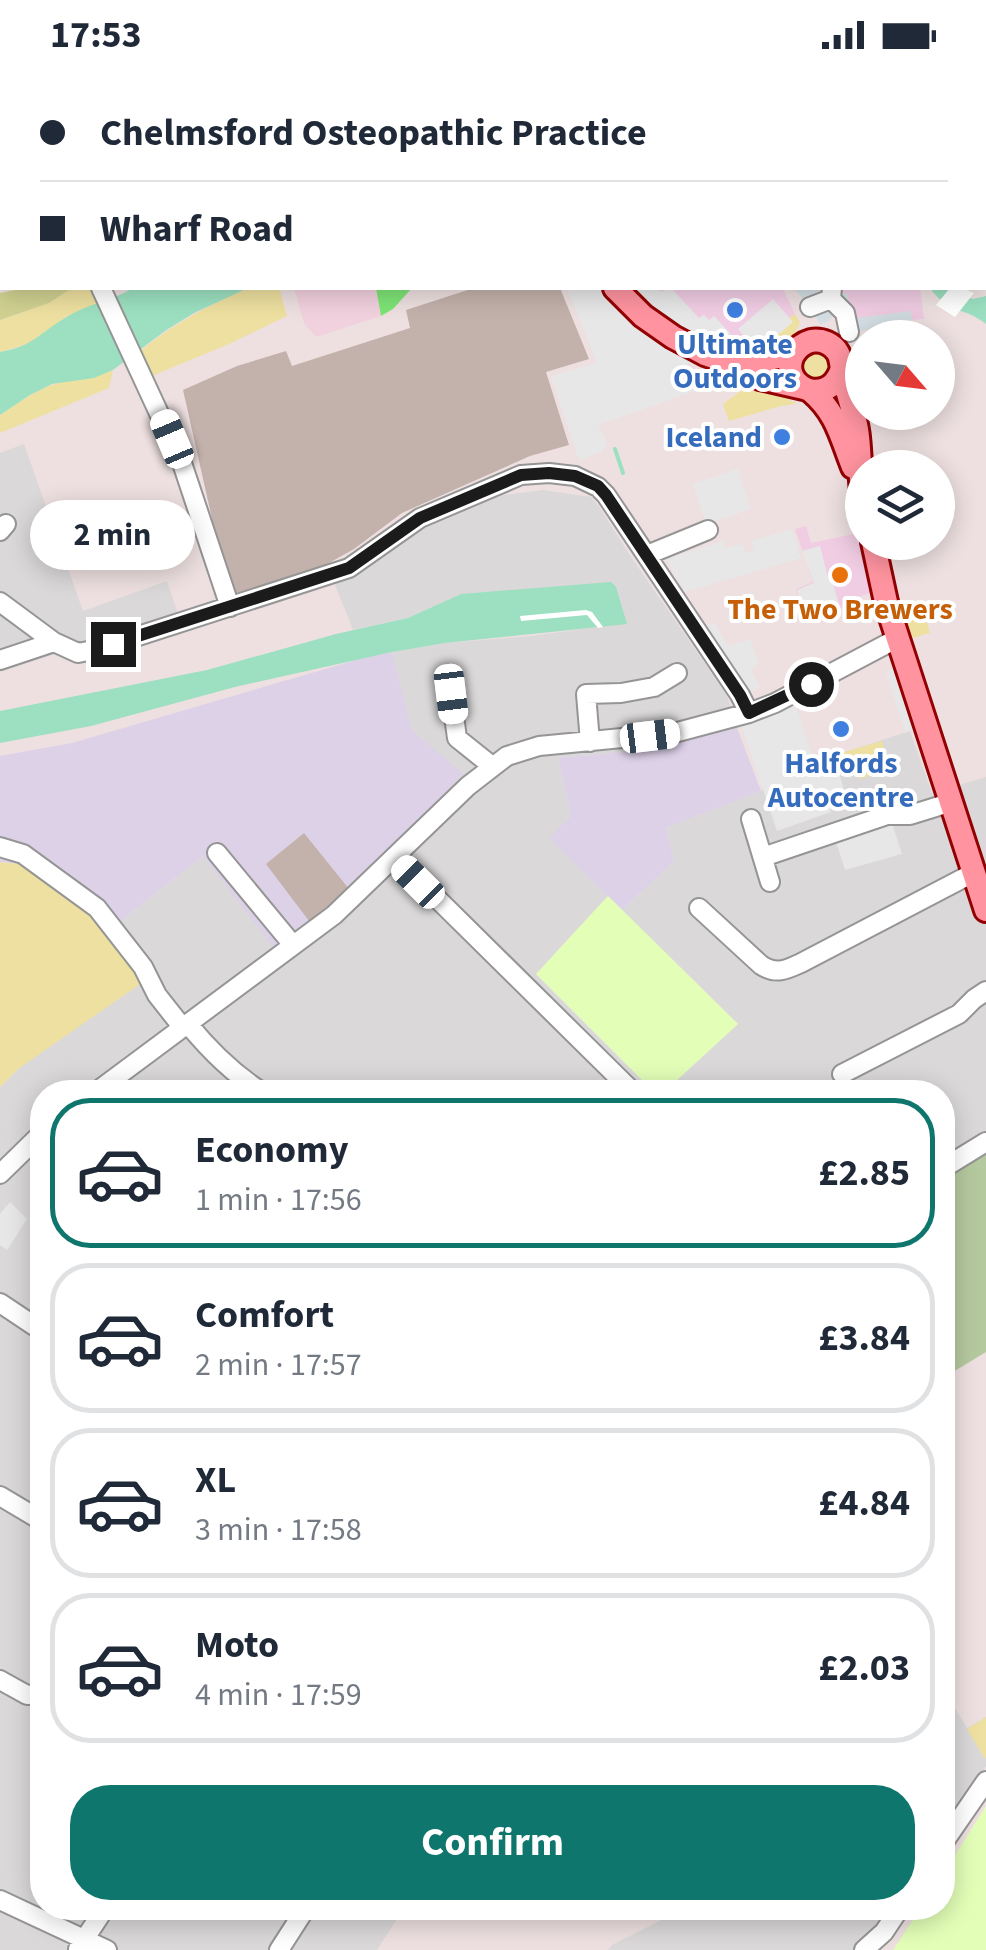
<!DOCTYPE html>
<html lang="en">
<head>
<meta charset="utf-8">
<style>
	:root { --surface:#fff; --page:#f2f2f3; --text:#1f2937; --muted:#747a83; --line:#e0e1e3; --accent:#0f766e }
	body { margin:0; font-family:"Source Sans 3",sans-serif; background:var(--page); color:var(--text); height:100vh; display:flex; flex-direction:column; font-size:38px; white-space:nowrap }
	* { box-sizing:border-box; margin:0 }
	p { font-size:32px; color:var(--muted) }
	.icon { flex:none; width:55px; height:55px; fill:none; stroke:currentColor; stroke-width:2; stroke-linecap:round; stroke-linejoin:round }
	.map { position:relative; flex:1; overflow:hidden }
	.panel { position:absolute; left:30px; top:1010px; width:925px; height:840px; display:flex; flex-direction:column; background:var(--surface); border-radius:40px; box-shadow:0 5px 25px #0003 }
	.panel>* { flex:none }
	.guide { position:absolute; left:0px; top:0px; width:988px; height:220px; box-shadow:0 5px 25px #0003; display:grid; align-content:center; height:220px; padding:0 40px; background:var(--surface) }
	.needle { width:65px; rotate:118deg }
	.controls { position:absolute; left:845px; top:250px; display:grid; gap:20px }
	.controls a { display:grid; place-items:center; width:110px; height:110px; border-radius:50%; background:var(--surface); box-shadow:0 5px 25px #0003; font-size:50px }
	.end { position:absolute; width:45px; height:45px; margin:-22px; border:12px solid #1b1b1b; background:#fff; box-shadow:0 0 0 5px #fff }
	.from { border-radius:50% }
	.bubble { position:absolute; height:70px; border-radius:35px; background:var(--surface); box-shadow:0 5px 25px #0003; font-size:32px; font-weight:700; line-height:70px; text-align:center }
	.car { position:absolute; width:30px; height:60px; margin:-30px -15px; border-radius:12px; box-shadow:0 0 8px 2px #0007; background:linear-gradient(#fff 24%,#345 0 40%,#fff 0 76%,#345 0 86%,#fff 0) }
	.guide b { display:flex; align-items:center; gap:35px; height:95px; font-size:38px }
	.guide b+b { border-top:2px solid var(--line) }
	.guide i { width:25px; height:25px; background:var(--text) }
	ul { padding:18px 0 0; list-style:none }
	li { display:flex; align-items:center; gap:30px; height:150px; margin:0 20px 15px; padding:0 20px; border:5px solid var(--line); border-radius:40px }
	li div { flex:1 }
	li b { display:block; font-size:38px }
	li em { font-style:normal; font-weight:700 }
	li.active { border-color:var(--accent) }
	li>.icon { width:90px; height:90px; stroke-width:1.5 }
	.cta { display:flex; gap:20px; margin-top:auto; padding:20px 40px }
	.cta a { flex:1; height:115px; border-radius:40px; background:var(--accent); color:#fff; font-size:40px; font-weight:700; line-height:115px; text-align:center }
	.status { display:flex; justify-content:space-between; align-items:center; height:70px; padding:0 50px; background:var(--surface); direction:ltr }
	.status svg { height:28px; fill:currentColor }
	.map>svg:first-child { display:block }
	.residential { fill:#dad8d9 }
	.commercial { fill:#f1cde4 }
	.industrial { fill:#ddd1e8 }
	.military { fill:#f2d1de }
	.construction { fill:#c3b2ab }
	.grass { fill:#eee0a0 }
	.forest { fill:#d0d191 }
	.cemetery { fill:#b5c99f }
	.park { fill:#e2feb7 }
	.pitch { fill:#7ee576 }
	.parking { fill:#e7e7e7 }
	.plaza { fill:#d4dfe4 }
	.water { fill:#9ce0c1 }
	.pier { fill:#fff }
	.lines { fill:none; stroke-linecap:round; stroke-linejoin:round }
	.stream { stroke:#9ce0c1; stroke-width:4 }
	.minor-casing { stroke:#959595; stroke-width:22 }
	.major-casing { stroke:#930002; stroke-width:28 }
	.minor { stroke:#fff; stroke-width:18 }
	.major { stroke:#ff94a0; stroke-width:22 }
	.route { stroke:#1b1b1b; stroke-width:12 }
	.shop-dot { fill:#3f7fe0; stroke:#fff; stroke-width:4 }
	.food-dot { fill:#e8710a; stroke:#fff; stroke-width:4 }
	.labels { text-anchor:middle; stroke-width:8; stroke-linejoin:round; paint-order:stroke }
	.shop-label { font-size:30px; font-weight:bold; fill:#366cbe; stroke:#fff }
	.food-label { font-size:30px; font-weight:bold; fill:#c56008; stroke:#fff }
</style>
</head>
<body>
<div class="status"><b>17:53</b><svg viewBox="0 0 49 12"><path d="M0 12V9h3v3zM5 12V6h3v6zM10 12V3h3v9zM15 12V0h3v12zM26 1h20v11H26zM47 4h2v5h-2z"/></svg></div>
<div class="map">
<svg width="986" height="1880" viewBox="0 0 986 1880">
	<rect width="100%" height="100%" fill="#eee0e0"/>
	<!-- residential -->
	<path class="residential" d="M24,374L83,541L167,511L178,544L0,602V383Z
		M543,420L591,427L598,435L631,487L727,625L737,658L635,681L558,688L571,746L550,768L608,826L536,904L654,1022H42V1838H404L377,1880H0V1017L18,999L108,861L203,786L399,771L462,704L412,660L392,582L445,573L531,566L627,553L461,524L408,548L353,560L335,515L414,461L503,425Z
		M910,661L932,723L986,707V1086L983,1083L943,1109L942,1022H664L738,954L622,840L674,791L666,758L761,721L814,692Z
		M943,1618L967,1658L986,1647V1696L943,1763Z
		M685,1838H894L866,1880H608L612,1875Z"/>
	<!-- commercial -->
	<path class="commercial" d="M782,0H986V210L985,2H782Z
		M644,218H920L924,249L849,254L838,226L783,219L795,244L750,273L740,275L705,264Z
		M806,456L811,473L858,463L874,522L851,529L852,535L806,550L796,519L813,512L795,459Z"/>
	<!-- industrial -->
	<path class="industrial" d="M392,582L412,660L463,704L350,820L274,878L203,786L108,861L20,794L0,792V686L72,673L363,588Z
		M737,658L761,721L666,758L674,791L622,840L549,768L571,746L558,688L635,681Z"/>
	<!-- military -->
	<path class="military" d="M294,218H376L381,246L316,267L304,253Z"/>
	<!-- construction -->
	<path class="construction" d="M474,218H560L589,289L546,302L569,375L530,386L402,443L354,479L322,497L249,520L229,524L183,320L237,296L286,281L292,296L410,258L406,240Z
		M304,763L349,819L309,851L266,794Z"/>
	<!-- grass -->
	<path class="grass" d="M72,218H91L100,233L66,247L32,273L0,282V250L49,233Z
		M248,218H279L287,246L229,274L152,306L140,281C173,254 209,235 248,218Z
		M795,244L800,252C787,293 732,282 702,270L705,264L745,275L760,265L792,251L789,248Z
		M804 296a13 13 0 1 1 26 0a13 13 0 1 1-26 0Z
		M113,300L109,318L0,363V345C16,335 31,323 49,316C69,308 92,309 113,300Z
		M743,319L783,326L797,334L781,336L729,351L723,334Z
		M924,542L930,563L909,569L903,548Z
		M882,671L891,699L860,709L853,688L843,691L841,683Z
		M0,792L19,794L58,817L92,843L108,861L143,912L18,999L0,1017Z
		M986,1647V1687L985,1689L967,1659Z"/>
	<!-- forest -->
	<path class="forest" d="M25,218H72L49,233L0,250V223Z"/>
	<!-- cemetery -->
	<path class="cemetery" d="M984,1083L986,1086V1282L943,1308V1109Z"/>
	<!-- park -->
	<path class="park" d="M608,826L738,954L664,1022H654L536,904Z
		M986,1736V1880H893L921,1838H942L943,1804Z"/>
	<!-- pitch -->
	<path class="pitch" d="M376,218H412L393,239L381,246Z"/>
	<!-- parking -->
	<path class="parking" d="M567,218H657L661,222L671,218L699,248L704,245L709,250L714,246L730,263L727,271L706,264L702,270L685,300L692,304L698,320L598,355L607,374L601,382L579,390L551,306L597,293Z
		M773,229L793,252L767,274L760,265L750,273L738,259Z
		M738,399L751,439L706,454L693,414Z
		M792,459L801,488L685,522L666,489L723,471L725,478L742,474L746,483L754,481L751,471Z
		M820,476L827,504L828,507H831L840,538L806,548L797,520L814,513L802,481Z
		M714,553L729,576L750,569L759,594L751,599L760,618L751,621L744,615L704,556Z
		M895,598L915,659L905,663L886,601Z
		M795,633L814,691L841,683L843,691L836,694L846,726L828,732L831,742L777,761L741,654L778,642Z
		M892,753L902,784L845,800L836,772Z
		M10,1132L27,1149L7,1180L0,1175V1144Z"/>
	<!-- plaza -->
	<path class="plaza" d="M794,218H842V223L848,224L850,249L911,241L912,250L907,251V256L880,259L879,254L875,255V259L843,263L841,244L833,245L829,251L820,255L814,243Z"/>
	<!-- water -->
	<path class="water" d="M133,218H248L194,243L165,261L113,300L94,308L52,314L30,325L0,345V282C34,276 38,264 65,248C86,234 112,231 133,218Z
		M930,218H949L973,229L986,226V254C965,237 948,244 930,218Z
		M611,512L616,517L627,554L445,573L392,582L235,617L91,656L0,673V641L207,600L336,564L408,548L461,524Z"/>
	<!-- pier -->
	<path class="pier" d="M950,218H962L974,223L955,247L936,235Z
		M586,540L592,542L603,557L598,558L587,545L521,551L520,546Z"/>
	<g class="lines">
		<!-- stream -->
		<path class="stream" d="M615,379L623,403"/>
		<defs>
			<path id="minor" d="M30,0L32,2
				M57,2L63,0
				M858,2L859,0
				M101,218L182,393L230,537
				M832,218L831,229L845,243L849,262
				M810,237L831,229
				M0,461L6,454
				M647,485L708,460
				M0,532L54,572
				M0,590L54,572L78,583L98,579L349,498L420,448L521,405L549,403L575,406L598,417L606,425L740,625L749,643
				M451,624L457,668L492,696
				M590,672L586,624L621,623L654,617L677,603
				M751,749L770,812
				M0,777L23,784L97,838L143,897L157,925L183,958
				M217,783L293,875
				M395,787L633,1022
				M763,787L887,745H910L952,732
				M699,838L761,895C776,905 786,900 801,893L975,802
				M188,954C210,981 232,1003 262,1022
				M842,1004L959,944L974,929L986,921
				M96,1022L334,845L468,716L507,686L539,676L674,663L749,643L775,633L898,568
				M942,1099L986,1072
				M0,1104L42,1063
				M0,1233L42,1261
				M0,1426L42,1451
				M0,1610L27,1625L42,1624
				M942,1775L986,1711
				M0,1830L107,1880
				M78,1879L105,1838
				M279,1880L306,1838
				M864,1880L884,1862L900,1838"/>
			<path id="major" d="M439,0L440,2
				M615,218L643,246L673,267L705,284L740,296L760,308L804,318
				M740,296L794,283
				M841,301C827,339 778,316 793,285C797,278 804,273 811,271C822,269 833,274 838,283C842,290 841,298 843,306C848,326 856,346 858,367C860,385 860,404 862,422
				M811,321C837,343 841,367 853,397
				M873,472L886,532L986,840"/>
		</defs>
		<!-- minor casing -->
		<use href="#minor" class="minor-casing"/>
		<!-- major casing -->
		<use href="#major" class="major-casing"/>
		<!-- minor -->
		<use href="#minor" class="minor"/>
		<!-- major -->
		<use href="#major" class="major"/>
	</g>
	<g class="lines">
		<!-- route -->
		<path class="route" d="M113,574L349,498L420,448L521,405L549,403L575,406L598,416L606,425L740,625L749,643L811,614"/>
	</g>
	<!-- markers -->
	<g class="shop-dot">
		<circle cx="735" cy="240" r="10"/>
		<circle cx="782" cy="367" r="10"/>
		<circle cx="841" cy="659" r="10"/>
	</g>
	<circle class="food-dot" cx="840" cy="505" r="10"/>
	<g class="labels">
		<!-- shop labels -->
		<g class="shop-label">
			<text x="735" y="284">Ultimate<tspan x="735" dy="34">Outdoors</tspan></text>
			<text x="762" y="377" text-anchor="end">Iceland</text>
			<text x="841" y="703">Halfords<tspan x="841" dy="34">Autocentre</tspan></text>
		</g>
		<!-- food labels -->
		<g class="food-label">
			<text x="840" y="549">The Two Brewers</text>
		</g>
	</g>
</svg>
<div class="controls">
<a><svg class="needle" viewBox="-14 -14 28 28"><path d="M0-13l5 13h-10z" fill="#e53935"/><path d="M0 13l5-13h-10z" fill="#747a83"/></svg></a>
<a><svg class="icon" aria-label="layers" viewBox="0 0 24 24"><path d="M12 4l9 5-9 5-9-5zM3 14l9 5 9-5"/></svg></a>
</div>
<i class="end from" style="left:811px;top:614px"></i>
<i class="end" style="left:113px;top:574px"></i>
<div class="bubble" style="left:30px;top:430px;width:165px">2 min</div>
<i class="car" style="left:172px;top:369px;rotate:337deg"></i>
<i class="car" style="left:451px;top:624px;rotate:173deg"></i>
<i class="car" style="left:650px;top:666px;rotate:83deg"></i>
<i class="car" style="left:418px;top:812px;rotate:315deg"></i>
<div class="guide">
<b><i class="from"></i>Chelmsford Osteopathic Practice</b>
<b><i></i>Wharf Road</b>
</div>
<section class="panel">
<ul>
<li class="active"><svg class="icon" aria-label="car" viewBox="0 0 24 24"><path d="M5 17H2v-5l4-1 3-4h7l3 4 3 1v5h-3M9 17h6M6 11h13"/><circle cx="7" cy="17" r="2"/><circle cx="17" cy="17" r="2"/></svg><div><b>Economy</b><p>1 min · 17:56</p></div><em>£2.85</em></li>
<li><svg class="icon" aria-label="car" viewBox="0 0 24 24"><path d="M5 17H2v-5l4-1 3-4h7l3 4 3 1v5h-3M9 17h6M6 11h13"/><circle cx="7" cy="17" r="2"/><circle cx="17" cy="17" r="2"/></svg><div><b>Comfort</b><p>2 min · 17:57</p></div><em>£3.84</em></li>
<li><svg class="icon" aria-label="car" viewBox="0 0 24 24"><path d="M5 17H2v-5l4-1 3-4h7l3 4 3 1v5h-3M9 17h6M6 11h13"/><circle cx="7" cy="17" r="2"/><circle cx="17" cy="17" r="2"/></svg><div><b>XL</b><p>3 min · 17:58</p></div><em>£4.84</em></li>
<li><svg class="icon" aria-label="car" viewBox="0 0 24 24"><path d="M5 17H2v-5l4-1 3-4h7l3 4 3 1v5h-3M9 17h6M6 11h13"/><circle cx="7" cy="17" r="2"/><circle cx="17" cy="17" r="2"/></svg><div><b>Moto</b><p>4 min · 17:59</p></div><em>£2.03</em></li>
</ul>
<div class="cta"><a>Confirm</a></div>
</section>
</div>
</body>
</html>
